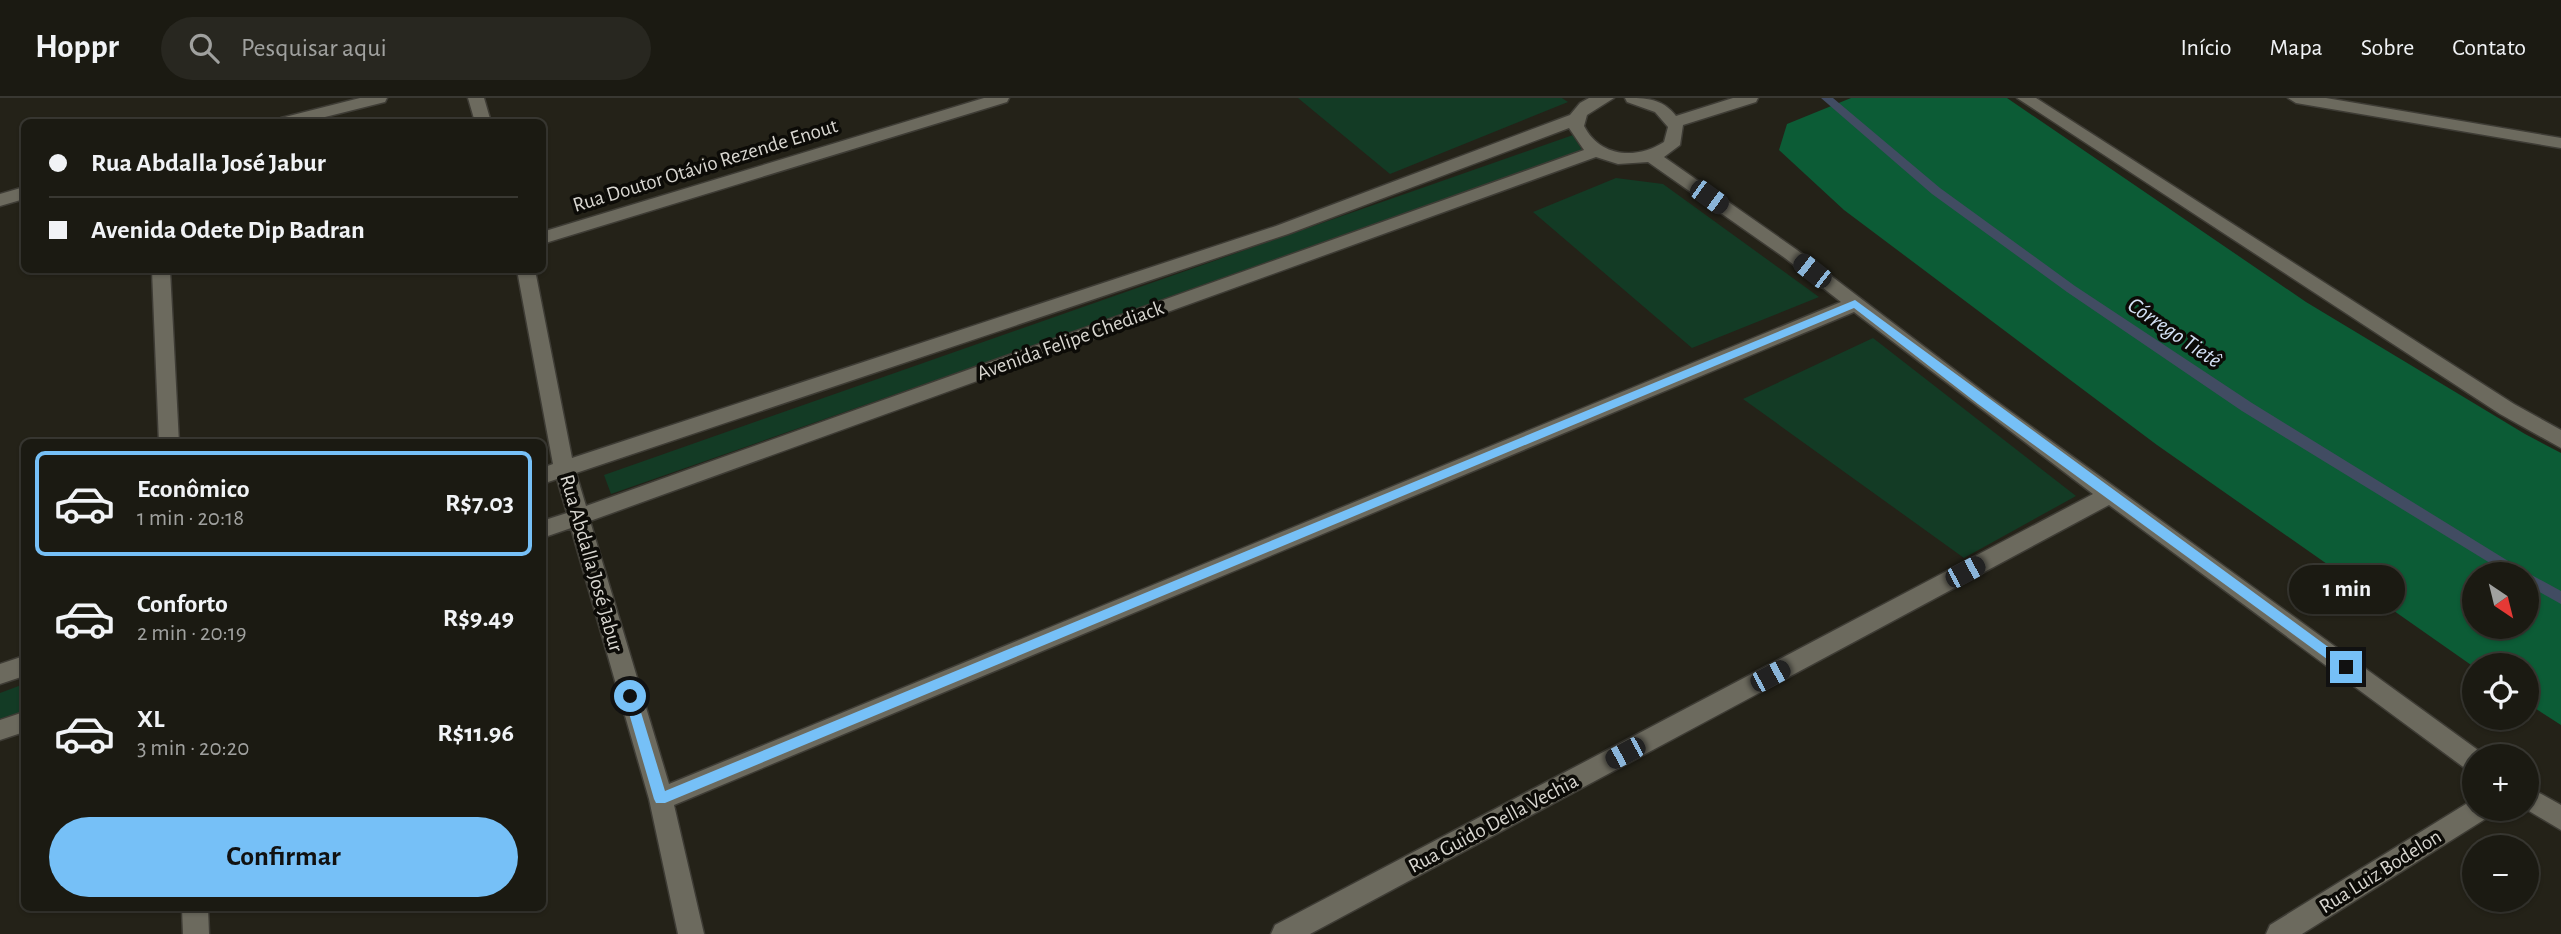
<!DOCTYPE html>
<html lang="pt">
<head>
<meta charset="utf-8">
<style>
	:root { --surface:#1b1a12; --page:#282720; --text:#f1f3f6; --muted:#a0a19f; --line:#393832; --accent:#76c0f7 }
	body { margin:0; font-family:"Alegreya Sans",sans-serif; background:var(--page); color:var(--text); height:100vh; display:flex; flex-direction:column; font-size:26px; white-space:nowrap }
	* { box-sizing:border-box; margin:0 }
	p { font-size:23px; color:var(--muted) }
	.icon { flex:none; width:38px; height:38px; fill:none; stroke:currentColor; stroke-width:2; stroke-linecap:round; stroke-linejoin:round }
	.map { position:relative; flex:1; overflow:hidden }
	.side { position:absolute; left:21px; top:341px; width:525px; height:472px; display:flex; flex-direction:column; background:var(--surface); border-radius:10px; box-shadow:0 2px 5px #0004,0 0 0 2px var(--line) }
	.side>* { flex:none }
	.banner { position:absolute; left:21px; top:21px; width:525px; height:154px; border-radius:10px; box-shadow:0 2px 5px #0004,0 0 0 2px var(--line); display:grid; align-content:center; height:154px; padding:0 28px; background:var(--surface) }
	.needle { width:46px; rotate:145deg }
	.controls { position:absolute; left:2462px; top:464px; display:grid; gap:14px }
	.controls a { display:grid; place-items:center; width:77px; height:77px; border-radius:50%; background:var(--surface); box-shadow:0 2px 5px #0004,0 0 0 2px var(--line); font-size:35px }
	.end { position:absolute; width:32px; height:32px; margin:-16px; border:9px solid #76c0f7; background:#111; box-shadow:0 0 0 4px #111 }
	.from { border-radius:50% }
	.bubble { position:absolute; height:49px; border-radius:24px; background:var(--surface); box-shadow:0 2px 5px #0004,0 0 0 2px var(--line); font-size:23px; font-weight:600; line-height:49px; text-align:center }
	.car { position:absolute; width:21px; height:42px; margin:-21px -10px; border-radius:9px; box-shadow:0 0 5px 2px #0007; background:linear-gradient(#222 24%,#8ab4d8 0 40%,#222 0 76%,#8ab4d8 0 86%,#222 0) }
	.banner b { display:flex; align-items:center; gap:24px; height:66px; font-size:26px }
	.banner b+b { border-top:2px solid var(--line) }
	.banner i { width:18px; height:18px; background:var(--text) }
	ul { padding:12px 0 0; list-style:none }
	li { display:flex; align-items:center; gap:21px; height:105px; margin:0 14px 10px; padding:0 14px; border:4px solid transparent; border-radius:10px }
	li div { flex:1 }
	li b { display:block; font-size:26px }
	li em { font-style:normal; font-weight:600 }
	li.on { border-color:var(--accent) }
	li>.icon { width:63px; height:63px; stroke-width:1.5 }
	.cta { display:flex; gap:14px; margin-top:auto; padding:14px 28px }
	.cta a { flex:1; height:80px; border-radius:42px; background:var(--accent); color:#111; font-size:28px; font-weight:600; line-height:80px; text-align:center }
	header { display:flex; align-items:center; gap:42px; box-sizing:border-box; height:98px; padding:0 35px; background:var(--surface); border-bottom:2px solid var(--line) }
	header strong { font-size:33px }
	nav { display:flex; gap:38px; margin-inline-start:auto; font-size:24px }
	.search { width:490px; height:63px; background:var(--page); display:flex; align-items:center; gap:18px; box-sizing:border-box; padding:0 24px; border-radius:38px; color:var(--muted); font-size:26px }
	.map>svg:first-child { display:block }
	.green { fill:#133b25 }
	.forest { fill:#0c5c36; fill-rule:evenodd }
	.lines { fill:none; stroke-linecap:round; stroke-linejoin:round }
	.stream { fill:#414c62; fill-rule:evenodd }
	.minor-casing { stroke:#3e3c35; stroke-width:3 }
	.minor { fill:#6c6a5e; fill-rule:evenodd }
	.route { fill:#76c0f7 }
	.labels { text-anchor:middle; stroke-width:7; stroke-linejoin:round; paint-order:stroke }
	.street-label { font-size:21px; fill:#d9d7d1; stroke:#0c0b07 }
	.water-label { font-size:23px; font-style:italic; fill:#d5e2f6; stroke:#0c0b07 }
</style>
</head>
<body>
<header>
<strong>Hoppr</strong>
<div class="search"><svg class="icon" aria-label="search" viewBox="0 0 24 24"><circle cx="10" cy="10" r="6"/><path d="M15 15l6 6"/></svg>Pesquisar aqui</div>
<nav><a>Início</a><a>Mapa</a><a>Sobre</a><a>Contato</a></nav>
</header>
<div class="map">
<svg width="2561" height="836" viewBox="0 0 2561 836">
	<rect width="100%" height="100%" fill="#242218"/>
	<!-- green -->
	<path class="green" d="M1298,0H1562L1568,4L1390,76Z
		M1573,37L1584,55L611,396L604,377Z
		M1616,80L1663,86L1819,199L1692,250L1533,114Z
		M1873,240L2076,398L1964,460L1743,301Z
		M24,586V614L0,622V595Z"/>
	<!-- forest -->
	<path class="forest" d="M1851,0H2007L2306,204L2525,336L2561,355V627L2527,605V567L2474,569L2157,347L1844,112L1779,52L1787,26ZM2474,476H2527V528H2474Z"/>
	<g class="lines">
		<!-- stream -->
		<path class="stream" d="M1821,0H1833L1940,90L2075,188L2252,305L2526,474L2561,493V506L2527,487V476H2508L2242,313L2067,194L1932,96Z"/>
		<defs>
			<path id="minor" d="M360,0H387L385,4L305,24H279L281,20Z
				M468,0H484L491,24H475Z
				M984,0H1009L1007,4L542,146V134Z
				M1589,0H1614L1587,17L1584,28C1600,59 1636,62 1664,44L1668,29L1655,14L1627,4L1625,0C1646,0 1662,0 1676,18L1733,0H1758L1756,4L1683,27L1680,47L1664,59L1797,152L1989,298L2482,655L2484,658H2474V674L2466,671L2109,407L1310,836H1271L1275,827L2093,396L1854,214L674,707L704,836H678L649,701L571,430L542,440V423L567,415L557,381L542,386V370L553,366L517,172H535L572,360L1276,128L1570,17L1580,5ZM1569,30L1584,52L586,408L576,375L1288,136ZM1596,59L1618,66L1648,64L1785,160L1841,204L669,686L590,423Z
				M2017,0H2036L2514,306L2561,332V350L2500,316Z
				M2288,0H2326L2561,40V50L2296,5Z
				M24,89V101L0,108V96Z
				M152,172H170L179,345H159Z
				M24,558V578L0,586V566Z
				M24,614V634L0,642V622Z
				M2527,688L2561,707V732L2524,710H2527Z
				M2474,701V710H2493L2490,718L2302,836H2266L2270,827Z
				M182,810H208L209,836H183Z"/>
		</defs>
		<!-- minor casing -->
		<use href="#minor" class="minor-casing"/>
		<!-- minor -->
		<use href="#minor" class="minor"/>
	</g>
	<!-- route -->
	<path class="route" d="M1855,202L2350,565V572H2342L1978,306L1854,210L665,705H656L654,701L624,598L626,594L630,593L636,598L665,693Z"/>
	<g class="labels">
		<!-- street labels -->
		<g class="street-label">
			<text transform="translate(705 67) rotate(-17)" y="7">Rua Doutor Otávio Rezende Enout</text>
			<text transform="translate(1070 242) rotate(-20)" y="7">Avenida Felipe Chediack</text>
			<text transform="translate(592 465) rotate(74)" y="7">Rua Abdalla José Jabur</text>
			<text transform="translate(1493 725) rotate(-28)" y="7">Rua Guido Della Vechia</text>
			<text transform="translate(2380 773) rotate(-32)" y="7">Rua Luiz Bodelon</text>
		</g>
		<!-- water labels -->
		<g class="water-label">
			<text transform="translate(2175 234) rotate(34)" y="8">Córrego Tietê</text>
		</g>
	</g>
</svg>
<div class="controls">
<a><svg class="needle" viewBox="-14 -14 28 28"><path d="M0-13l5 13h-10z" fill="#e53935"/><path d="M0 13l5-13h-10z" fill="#a0a19f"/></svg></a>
<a><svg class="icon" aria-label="locate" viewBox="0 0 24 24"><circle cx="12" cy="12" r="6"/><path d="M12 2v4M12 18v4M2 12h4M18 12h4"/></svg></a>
<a>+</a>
<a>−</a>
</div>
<i class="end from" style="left:630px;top:598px"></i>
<i class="end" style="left:2346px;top:569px"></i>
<div class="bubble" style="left:2289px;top:467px;width:116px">1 min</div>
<i class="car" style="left:1709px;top:99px;rotate:126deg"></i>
<i class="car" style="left:1812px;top:173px;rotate:308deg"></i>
<i class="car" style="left:1965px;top:474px;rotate:62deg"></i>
<i class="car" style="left:1770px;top:578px;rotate:62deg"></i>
<i class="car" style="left:1625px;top:655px;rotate:242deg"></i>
<div class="banner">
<b><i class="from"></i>Rua Abdalla José Jabur</b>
<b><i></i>Avenida Odete Dip Badran</b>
</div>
<section class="side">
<ul>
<li class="on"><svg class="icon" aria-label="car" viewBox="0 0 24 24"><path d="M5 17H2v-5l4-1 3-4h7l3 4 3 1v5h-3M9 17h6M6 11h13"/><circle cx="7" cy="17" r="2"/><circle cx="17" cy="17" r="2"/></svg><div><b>Econômico</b><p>1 min · 20:18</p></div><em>R$7.03</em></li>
<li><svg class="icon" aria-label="car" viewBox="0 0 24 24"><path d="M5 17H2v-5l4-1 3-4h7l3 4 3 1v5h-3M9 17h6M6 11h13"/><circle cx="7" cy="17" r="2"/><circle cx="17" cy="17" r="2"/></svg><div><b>Conforto</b><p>2 min · 20:19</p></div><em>R$9.49</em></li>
<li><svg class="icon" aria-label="car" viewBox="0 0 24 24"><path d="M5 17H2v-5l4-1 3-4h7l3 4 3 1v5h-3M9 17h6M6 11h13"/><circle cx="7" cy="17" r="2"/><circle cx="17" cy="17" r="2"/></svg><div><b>XL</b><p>3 min · 20:20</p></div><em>R$11.96</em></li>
</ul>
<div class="cta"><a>Confirmar</a></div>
</section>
</div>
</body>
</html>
